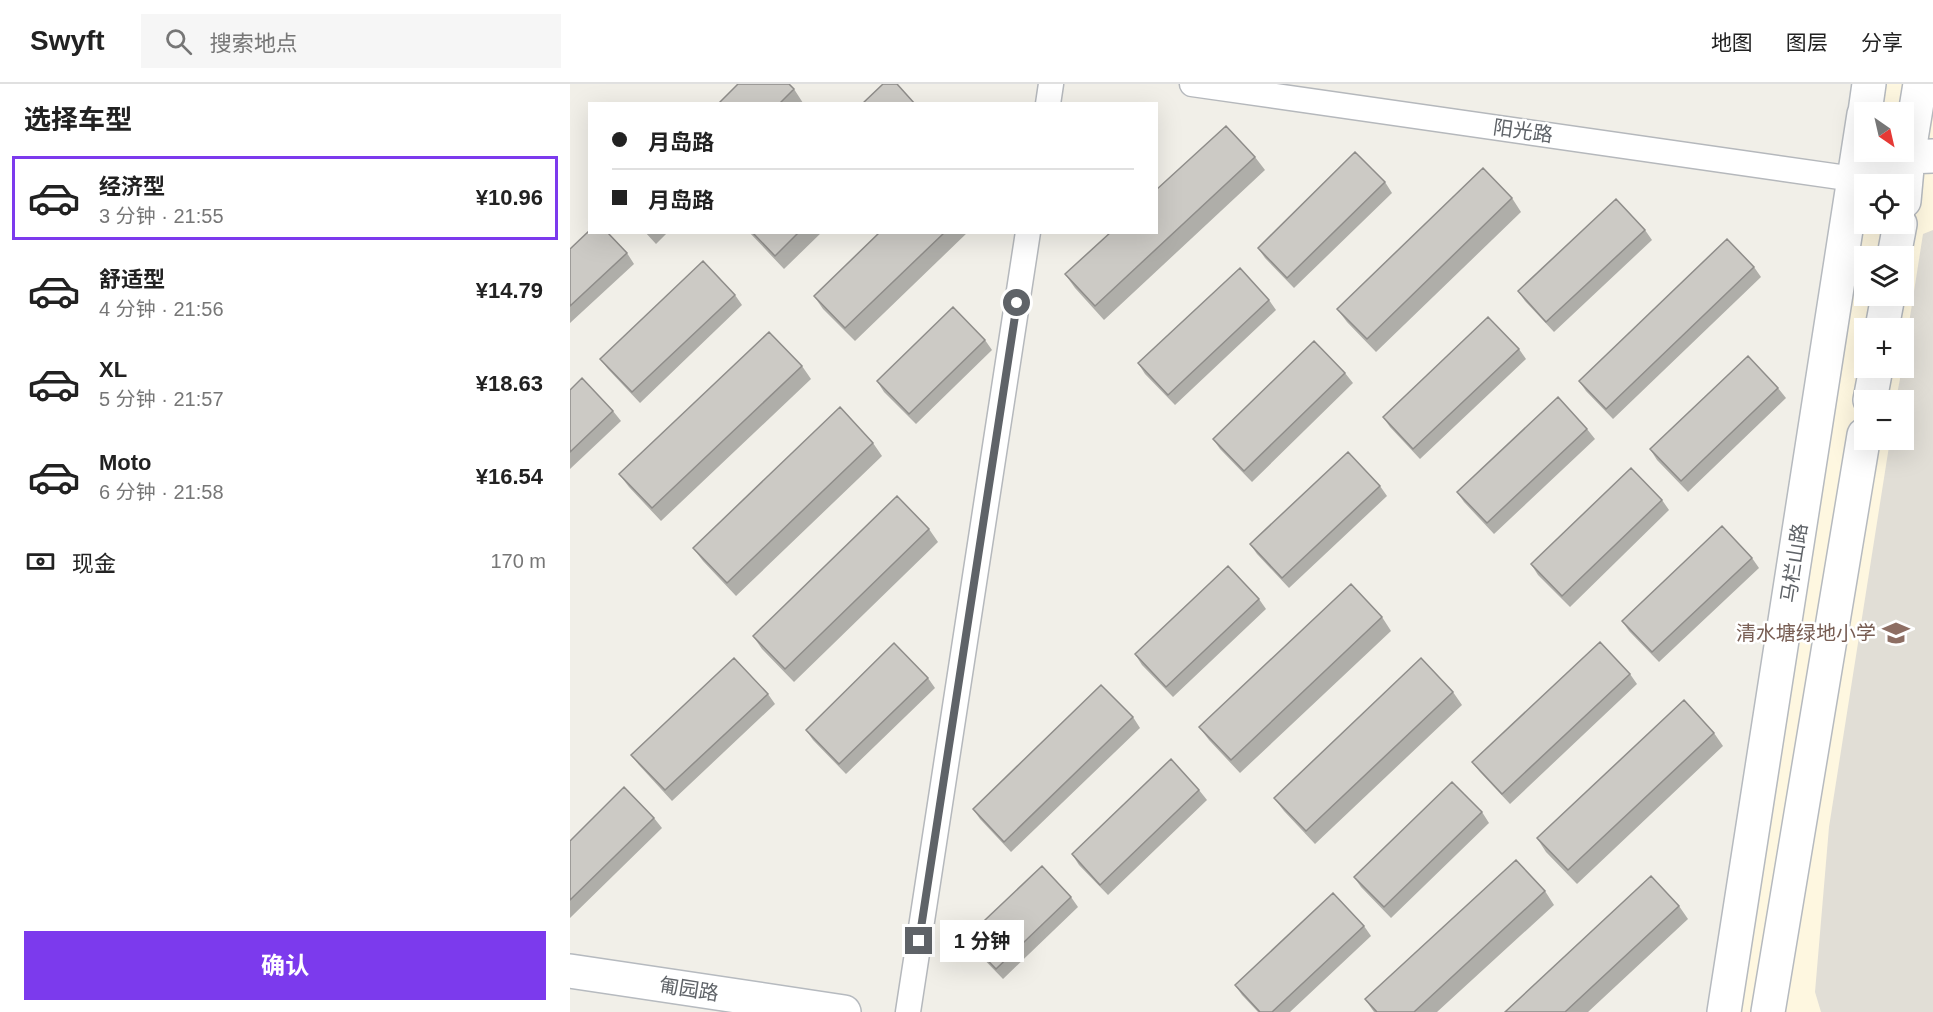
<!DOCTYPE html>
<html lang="zh">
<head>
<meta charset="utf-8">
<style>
	:root { --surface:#fff; --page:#f6f6f6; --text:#222; --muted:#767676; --line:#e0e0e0; --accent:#7c3aed }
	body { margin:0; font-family:Helvetica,"Noto Sans SC",sans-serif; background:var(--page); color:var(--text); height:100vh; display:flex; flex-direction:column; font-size:22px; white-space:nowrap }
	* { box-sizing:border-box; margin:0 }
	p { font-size:20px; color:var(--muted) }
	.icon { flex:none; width:33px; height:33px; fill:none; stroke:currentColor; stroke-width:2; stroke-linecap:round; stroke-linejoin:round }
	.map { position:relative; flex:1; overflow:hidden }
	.drawer { display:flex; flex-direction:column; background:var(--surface); width:570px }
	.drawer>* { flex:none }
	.banner { position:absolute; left:18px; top:18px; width:570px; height:132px; border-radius:0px; box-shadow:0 6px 24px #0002; display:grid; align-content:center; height:132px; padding:0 24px; background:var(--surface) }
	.needle { width:39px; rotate:146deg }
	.fabs { position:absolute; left:1284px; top:18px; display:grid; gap:12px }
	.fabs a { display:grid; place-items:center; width:60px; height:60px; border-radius:0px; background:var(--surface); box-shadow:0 6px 24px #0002; font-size:30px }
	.end { position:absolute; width:27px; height:27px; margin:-14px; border:8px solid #5f6368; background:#fff; box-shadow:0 0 0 3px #fff }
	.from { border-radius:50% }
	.bubble { position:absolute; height:42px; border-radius:0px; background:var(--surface); box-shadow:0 6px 24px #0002; font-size:20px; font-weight:700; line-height:42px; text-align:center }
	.banner b { display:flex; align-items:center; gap:21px; height:57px; font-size:22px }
	.banner b+b { border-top:2px solid var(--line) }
	.banner i { width:15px; height:15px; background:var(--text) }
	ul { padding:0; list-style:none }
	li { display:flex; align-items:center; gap:18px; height:84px; margin:0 12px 9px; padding:0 12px; border:3px solid transparent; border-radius:0px }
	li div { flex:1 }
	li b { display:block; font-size:22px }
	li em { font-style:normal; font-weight:700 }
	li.selected { border-color:var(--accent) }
	li>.icon { width:54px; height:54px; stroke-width:1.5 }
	h2 { padding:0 24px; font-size:27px; line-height:72px }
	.pay { display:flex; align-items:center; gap:15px; height:66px; padding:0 24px; font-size:22px }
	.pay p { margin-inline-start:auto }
	.button { display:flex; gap:12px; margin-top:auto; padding:12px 24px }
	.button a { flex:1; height:69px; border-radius:0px; background:var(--accent); color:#fff; font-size:24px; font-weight:700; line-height:69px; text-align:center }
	header { display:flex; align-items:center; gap:36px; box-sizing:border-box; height:84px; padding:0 30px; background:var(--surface); border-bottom:2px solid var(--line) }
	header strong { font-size:28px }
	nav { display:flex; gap:33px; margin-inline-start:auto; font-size:21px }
	.search { width:420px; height:54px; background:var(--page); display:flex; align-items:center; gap:15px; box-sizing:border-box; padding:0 21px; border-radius:0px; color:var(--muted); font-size:22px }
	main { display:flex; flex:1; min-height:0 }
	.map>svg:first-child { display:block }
	.commercial { fill:#fef7e0; fill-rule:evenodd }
	.education { fill:#e1ded6 }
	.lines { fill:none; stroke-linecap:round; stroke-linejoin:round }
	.street-casing { stroke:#b5b8bc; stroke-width:27 }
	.secondary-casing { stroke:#b6babf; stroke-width:36 }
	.street { stroke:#fff; stroke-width:24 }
	.secondary { stroke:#fff; stroke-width:33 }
	.wall { fill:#afaea9 }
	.building { fill:#cccac5; stroke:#8f8d8a; stroke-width:1.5 }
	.route { stroke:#5f6368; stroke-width:8 }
	.labels { text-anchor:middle; stroke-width:5; stroke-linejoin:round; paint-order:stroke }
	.street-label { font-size:20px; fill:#5f6368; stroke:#fff }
	.education-label { font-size:20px; fill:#785e54; stroke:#fff; text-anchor:end }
</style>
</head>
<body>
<header>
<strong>Swyft</strong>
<div class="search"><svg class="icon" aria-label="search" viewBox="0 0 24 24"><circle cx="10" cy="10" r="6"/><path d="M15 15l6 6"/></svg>搜索地点</div>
<nav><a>地图</a><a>图层</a><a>分享</a></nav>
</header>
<main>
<section class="drawer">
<h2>选择车型</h2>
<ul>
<li class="selected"><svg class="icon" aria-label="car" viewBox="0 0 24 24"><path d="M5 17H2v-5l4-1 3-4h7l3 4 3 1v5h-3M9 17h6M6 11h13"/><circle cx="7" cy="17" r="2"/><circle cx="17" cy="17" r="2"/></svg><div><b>经济型</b><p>3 分钟 · 21:55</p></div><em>¥10.96</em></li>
<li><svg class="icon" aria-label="car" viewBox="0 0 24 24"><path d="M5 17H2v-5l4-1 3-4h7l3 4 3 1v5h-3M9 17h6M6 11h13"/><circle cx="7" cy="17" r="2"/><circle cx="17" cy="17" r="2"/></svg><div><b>舒适型</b><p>4 分钟 · 21:56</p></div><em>¥14.79</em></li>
<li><svg class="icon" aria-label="car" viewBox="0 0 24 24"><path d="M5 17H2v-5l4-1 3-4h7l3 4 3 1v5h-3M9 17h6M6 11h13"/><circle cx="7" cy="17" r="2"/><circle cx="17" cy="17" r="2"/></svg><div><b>XL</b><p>5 分钟 · 21:57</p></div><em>¥18.63</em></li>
<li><svg class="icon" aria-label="car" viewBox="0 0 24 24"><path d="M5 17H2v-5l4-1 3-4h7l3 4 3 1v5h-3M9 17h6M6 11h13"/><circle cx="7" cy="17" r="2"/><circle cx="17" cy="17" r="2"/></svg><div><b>Moto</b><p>6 分钟 · 21:58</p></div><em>¥16.54</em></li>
</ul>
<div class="pay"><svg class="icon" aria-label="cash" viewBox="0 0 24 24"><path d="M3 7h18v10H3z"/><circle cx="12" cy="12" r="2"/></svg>现金<p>170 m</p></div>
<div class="button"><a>确认</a></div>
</section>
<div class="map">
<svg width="1363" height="928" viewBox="0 0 1363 928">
	<rect width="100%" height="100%" fill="#f1efe8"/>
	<!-- commercial -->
	<path class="commercial" d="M1314,0H1363V928H1168L1294,126V140H1334V100H1299L1304,68H1334V28H1310ZM1294,172H1334V212H1294ZM1294,244H1334V284H1294ZM1294,316H1334V356H1294Z"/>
	<!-- education -->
	<path class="education" d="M1363,146V928H1251L1245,908L1259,743L1320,356H1334V316H1326L1332,284H1334V271L1353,150Z"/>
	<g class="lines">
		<defs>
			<path id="street" d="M622,0L1284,95
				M478,20L481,0
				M338,928L458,148"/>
			<path id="secondary" d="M1295,28L1299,0
				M1284,95L1338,73L1363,72
				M1334,117L1338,73L1350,0
				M1324,172L1330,140
				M1312,244L1318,212
				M1300,316L1306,284
				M0,887L274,928
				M1154,928L1294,30
				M1198,928L1294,351"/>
		</defs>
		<!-- street casing -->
		<use href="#street" class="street-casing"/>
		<!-- secondary casing -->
		<use href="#secondary" class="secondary-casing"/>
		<!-- street -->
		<use href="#street" class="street"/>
		<!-- secondary -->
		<use href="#secondary" class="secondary"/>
	</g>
	<!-- wall -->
	<path class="wall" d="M224,5L233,19L232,20H148Z
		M685,73L695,86L534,236L505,204L495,190Z
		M815,98L822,109L724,204L695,174L688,164Z
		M942,114L951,128L806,268L777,238L767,225Z
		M1075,146L1082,156L984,248L955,217L948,207Z
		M75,148H98L86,160Z
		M179,148H252L214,185Z
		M310,148H398L285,257L253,225L244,212Z
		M0,165L57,169L64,180L0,239Z
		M1184,183L1191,193L1043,335L1016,307L1009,297Z
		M165,211L172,221L70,319L38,285L30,275Z
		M699,216L706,226L605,321L575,290L568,279Z
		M415,256L422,266L346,340L314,308L307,297Z
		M949,265L956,275L850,375L820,343L813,333Z
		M232,282L241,295L91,437L59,403L49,390Z
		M775,289L783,299L682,398L650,365L643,355Z
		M1208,304L1216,314L1118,408L1087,376L1080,365Z
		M0,306L43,327L51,337L0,385Z
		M1017,345L1025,355L924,450L894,418L887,408Z
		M303,359L312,372L166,512L133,477L123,464Z
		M810,402L817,412L719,504L687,470L680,460Z
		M1092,416L1099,426L1000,523L968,491L961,480Z
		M359,445L368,458L224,598L192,565L183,552Z
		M1182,474L1189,484L1089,578L1059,547L1052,537Z
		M689,515L696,525L603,613L572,581L565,570Z
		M812,533L821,547L670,689L639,656L629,643Z
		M1060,590L1067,600L940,720L910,688L902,678Z
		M358,594L365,604L276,690L243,656L236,646Z
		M883,608L892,621L745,760L714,727L704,714Z
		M198,610L205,620L102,717L69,681L61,671Z
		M563,633L570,644L441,768L410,735L403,725Z
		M1144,649L1153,662L1007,800L976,768L967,754Z
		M629,706L637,716L538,811L509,781L502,770Z
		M912,728L919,739L821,834L791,803L784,793Z
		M84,734L92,744L0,834V757Z
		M975,807L984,821L867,928H804L795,915Z
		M501,813L508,823L433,895L403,864L396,854Z
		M1109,822L1118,835L1018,928H935Z
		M794,842L801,852L720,928H688L672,911L665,901Z"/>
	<!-- building -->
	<path class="building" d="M168,0H219L224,5L209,20H148Z
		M313,0H327L345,20H292Z
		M656,42L685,73L525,222L495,190L541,148H586V106Z
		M785,68L815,98L717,194L688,164Z
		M913,84L942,114L797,255L767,225Z
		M1046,115L1075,146L976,238L948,207Z
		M20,146V148H37L57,169L0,222V165Z
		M182,148H229L205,172Z
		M310,148H375L275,244L244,212Z
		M1157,155L1184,183L1036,325L1009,297Z
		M133,177L165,211L62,308L30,275Z
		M670,184L699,216L598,311L568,279Z
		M383,223L415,256L339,330L307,297Z
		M918,233L949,265L843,365L813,333Z
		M199,248L232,282L82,424L49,390Z
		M744,257L775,289L674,387L643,355Z
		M1178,272L1208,304L1111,397L1080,365Z
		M12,294L43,327L0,368V306Z
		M988,313L1017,345L917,439L887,408Z
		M270,323L303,359L157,499L123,464Z
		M778,368L810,402L712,494L680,460Z
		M1061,384L1092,416L992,512L961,480Z
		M327,412L359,445L215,585L183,552Z
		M1152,442L1182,474L1082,568L1052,537Z
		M658,482L689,515L596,603L565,570Z
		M781,500L812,533L661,676L629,643Z
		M1030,558L1060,590L932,710L902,678Z
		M324,559L358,594L269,680L236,646Z
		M164,574L198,610L95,706L61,671Z
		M851,574L883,608L736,747L704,714Z
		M531,601L563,633L434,758L403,725Z
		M1114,616L1144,649L998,786L967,754Z
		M601,675L629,706L530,801L502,770Z
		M882,698L912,728L814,823L784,793Z
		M54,703L84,734L0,816V757Z
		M946,776L975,807L844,928H807L795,915Z
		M472,782L501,813L426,885L396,854Z
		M1081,792L1109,822L995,928H935Z
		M763,809L794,842L702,928H690L665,901Z"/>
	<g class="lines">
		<!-- route -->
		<path class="route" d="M349,857L447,219"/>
	</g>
	<!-- icons -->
	<defs>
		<symbol id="school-bare" viewBox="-9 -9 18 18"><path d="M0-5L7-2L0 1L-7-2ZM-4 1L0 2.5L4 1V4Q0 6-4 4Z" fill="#8d6e63" stroke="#fff" stroke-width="2.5" paint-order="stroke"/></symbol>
	</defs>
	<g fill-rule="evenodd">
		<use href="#school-bare" x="1307" y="530" width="38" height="38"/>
	</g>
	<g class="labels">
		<!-- street labels -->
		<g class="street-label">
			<text transform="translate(953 47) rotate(8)" y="7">阳光路</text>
			<text transform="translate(1224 479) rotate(-81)" y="7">马栏山路</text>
			<text transform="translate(119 905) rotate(9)" y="7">匍园路</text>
		</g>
		<!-- education labels -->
		<g class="education-label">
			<text x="1306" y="556">清水塘绿地小学</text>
		</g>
	</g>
</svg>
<div class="fabs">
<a><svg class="needle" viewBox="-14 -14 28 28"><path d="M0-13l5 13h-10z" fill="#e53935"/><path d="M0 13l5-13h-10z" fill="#767676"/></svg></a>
<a><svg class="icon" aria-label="locate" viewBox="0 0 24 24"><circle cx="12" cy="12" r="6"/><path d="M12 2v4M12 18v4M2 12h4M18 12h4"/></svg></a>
<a><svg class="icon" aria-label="layers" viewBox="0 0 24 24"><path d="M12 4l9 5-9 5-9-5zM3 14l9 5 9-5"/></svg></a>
<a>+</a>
<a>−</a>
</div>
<i class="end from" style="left:447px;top:219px"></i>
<i class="end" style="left:349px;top:857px"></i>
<div class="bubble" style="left:370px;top:836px;width:84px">1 分钟</div>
<div class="banner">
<b><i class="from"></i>月岛路</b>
<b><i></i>月岛路</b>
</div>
</div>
</main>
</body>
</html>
